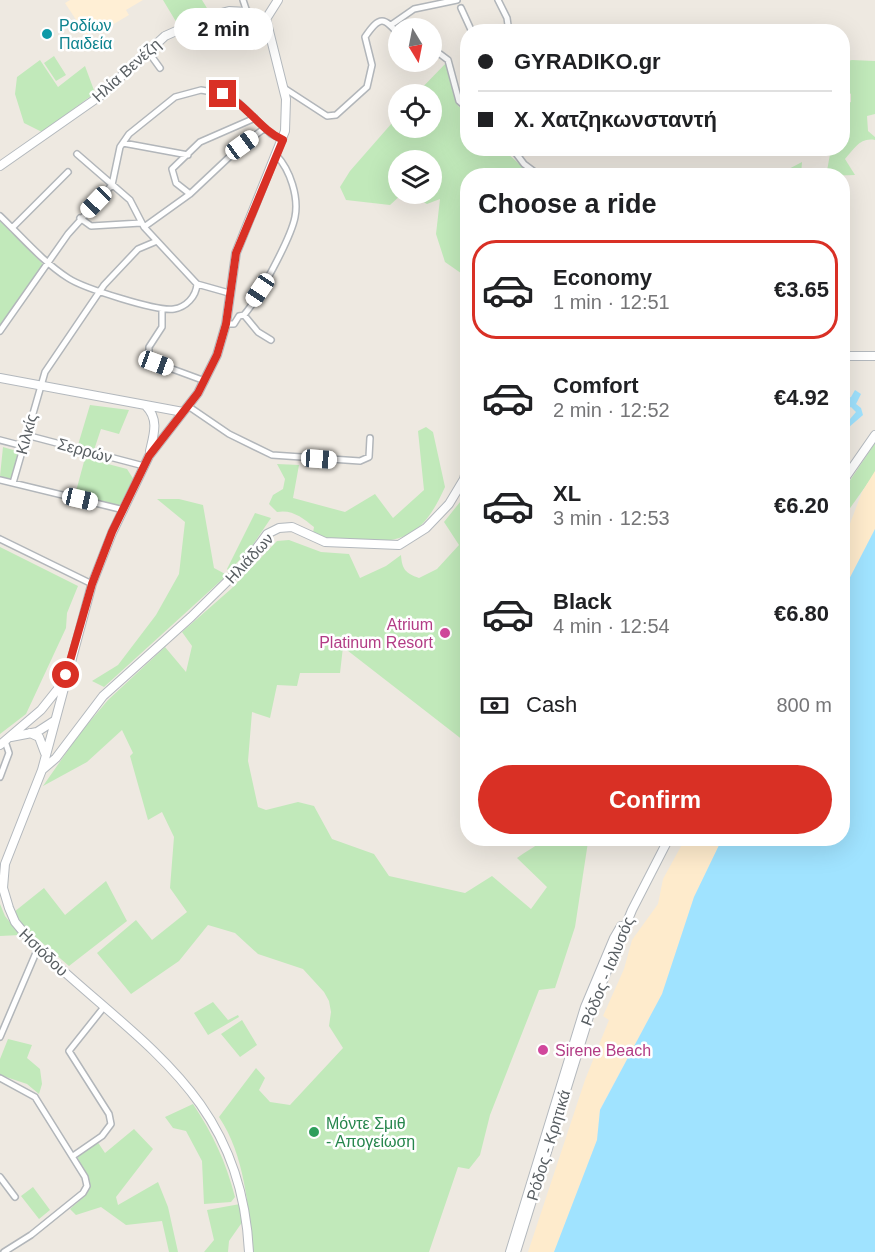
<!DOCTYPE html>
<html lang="en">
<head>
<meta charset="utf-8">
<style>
	:root { --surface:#fff; --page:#f2f2f2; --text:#202124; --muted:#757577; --line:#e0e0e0; --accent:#d93025 }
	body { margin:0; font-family:Arial,sans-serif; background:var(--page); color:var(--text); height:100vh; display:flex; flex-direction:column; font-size:22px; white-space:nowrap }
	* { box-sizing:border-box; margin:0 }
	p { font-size:20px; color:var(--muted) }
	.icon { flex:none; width:33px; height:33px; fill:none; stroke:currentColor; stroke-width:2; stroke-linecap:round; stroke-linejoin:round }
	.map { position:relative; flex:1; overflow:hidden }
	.panel { position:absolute; left:460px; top:168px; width:390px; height:678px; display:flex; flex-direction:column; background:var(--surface); border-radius:24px; box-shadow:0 6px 24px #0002 }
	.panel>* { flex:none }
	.banner { position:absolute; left:460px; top:24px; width:390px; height:132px; border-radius:24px; box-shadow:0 6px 24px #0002; display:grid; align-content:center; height:132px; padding:0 18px; background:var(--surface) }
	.needle { width:39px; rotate:170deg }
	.buttons { position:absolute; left:388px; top:18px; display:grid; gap:12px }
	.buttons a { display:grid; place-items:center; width:54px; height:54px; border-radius:50%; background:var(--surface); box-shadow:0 6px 24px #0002; font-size:30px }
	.end { position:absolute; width:27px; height:27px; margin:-14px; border:8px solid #d93025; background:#fff; box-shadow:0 0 0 3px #fff }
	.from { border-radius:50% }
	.bubble { position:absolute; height:42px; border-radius:21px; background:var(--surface); box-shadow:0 6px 24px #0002; font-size:20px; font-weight:600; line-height:42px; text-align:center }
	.car { position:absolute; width:18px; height:36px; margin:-18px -9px; border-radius:8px; box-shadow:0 0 4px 2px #0007; background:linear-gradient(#fff 24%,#345 0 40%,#fff 0 76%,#345 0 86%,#fff 0) }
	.banner b { display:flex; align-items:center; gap:21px; height:57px; font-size:22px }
	.banner b+b { border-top:2px solid var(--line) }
	.banner i { width:15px; height:15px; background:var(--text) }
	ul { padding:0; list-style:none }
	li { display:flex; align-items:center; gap:18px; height:99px; margin:0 12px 9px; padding:0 6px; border:3px solid transparent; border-radius:24px }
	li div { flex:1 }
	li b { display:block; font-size:22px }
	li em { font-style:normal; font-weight:600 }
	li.selected { border-color:var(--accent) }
	li>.icon { width:54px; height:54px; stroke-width:1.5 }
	h2 { padding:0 18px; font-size:27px; line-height:72px }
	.pay { display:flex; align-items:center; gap:15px; height:66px; padding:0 18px; font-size:22px }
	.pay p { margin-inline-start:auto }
	.cta { display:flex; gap:12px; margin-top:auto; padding:12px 18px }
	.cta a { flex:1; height:69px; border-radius:36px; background:var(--accent); color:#fff; font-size:24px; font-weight:600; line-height:69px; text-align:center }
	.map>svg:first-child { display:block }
	.commercial { fill:#ffefd5 }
	.green { fill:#c1e9ba }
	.sand { fill:#feebcc }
	.water { fill:#a0e3ff }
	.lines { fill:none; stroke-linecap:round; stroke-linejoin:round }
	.street-casing { stroke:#b2b6ba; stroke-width:8 }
	.secondary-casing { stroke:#b3b8bd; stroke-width:10 }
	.street { stroke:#fff; stroke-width:5 }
	.secondary { stroke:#fff; stroke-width:8 }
	.route { stroke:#d93025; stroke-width:8 }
	.culture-dot { fill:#0f9aa8; stroke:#fff; stroke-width:2 }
	.hotel-dot { fill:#d1479c; stroke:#fff; stroke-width:2 }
	.leisure-dot { fill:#2e9e5b; stroke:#fff; stroke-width:2 }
	.labels { text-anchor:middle; stroke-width:5; stroke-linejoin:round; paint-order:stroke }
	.culture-label { font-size:16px; fill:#0d838f; stroke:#fff; text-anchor:start }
	.street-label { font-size:16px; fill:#595f63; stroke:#fff }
	.hotel-label { font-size:16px; fill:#b23c85; stroke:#fff; text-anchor:end }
	.leisure-label { font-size:16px; fill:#27864d; stroke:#fff; text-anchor:start }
</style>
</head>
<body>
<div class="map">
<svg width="875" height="1252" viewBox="0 0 875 1252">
	<rect width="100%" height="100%" fill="#eee9e1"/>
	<!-- commercial -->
	<path class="commercial" d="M70,0H143L126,10L129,15L107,28L103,24L86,35L65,3Z"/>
	<!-- green -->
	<path class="green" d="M163,0H202L210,13L178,25Z
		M54,56L66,75L56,81L44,63Z
		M40,60L58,87L85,66L95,93L42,132L24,123L15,94L17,77Z
		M852,60L875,61V114L867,116L868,131L875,137V140C860,137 854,149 845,159L855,175L826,176L831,149L843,148V105L851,102V94L843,88V62Z
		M446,63L458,106L468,113V148L507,149L508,154L532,175L468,176V278L445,262L436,234L440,199L427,204L409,194H432V160H399V194H402L390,205L346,200L340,187L350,171L399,115V128H432V94H416Z
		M802,162L801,175H759L767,168L783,172Z
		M0,221L44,265L0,329Z
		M90,405L129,410L119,434L101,429L94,450L78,445Z
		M426,427L433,432L445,487C424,533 408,543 358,542C341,541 328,541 313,533L314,527C303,518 292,509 277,512L269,504L273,495L283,489L285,479L277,464L299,465L293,498L345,512L375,494L393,518L424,490L418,431Z
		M875,443V473L843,518V491Z
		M3,447L20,452L12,480L0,476Z
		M85,458L127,469L134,480L121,507L75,495Z
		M468,492V744L343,647L340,673H300L297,686L277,685L270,718L252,712L248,761L258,807L266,810L298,802L314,806L332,839L374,854L389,876L465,893L492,876L531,909L547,887L517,858C540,842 559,829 588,842L575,927L555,988L539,990L490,1115L480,1155L469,1169L458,1167L429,1252H253C248,1206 245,1156 219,1117L256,1068L265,1078L259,1090L270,1102L290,1105L343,1048L329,1026L331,1012L329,1001L324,992L303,969L258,954L235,933L208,925L179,961L131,994L97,953L136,920L152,940L187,912L170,888L174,837L162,812L148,820L130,756L133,753L122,730L87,762L43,786L80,733L108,700L165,647L186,672L192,646L182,632L231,589L277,541L289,540L321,552L349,554L360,578L386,566L401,555C402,569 405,573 419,578L437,569L459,545L444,522Z
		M157,499H179L203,505L214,568L227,575L104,687L92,681L118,665L156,615L179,574L185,522Z
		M255,513L271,518L250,549L229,571L227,569Z
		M0,547L78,586L67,613L66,628L26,714L0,734Z
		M106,881L127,921L69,966L25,928L14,912L44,888L65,915Z
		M0,904L5,916L20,935L0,936Z
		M213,1002L228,1020L238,1015L239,1017L208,1035L194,1013Z
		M242,1020L257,1045L240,1057L221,1034Z
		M8,1039L32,1045L27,1058L40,1069L42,1084L39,1094L27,1084L0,1075V1059Z
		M193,1104C213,1134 226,1162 235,1197L231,1202L204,1204L202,1161L186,1131L173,1128L165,1117Z
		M134,1129L153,1149L116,1197L118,1205L158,1182L168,1207L178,1252H169L162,1221L126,1225L101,1207L76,1215L70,1209L86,1195L89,1182L76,1154L97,1141L105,1153Z
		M33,1187L50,1210L39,1219L21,1196Z
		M240,1204L243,1221L229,1241L228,1252H204L214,1240L207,1210Z"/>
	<!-- sand -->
	<path class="sand" d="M875,471V529L843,591V542L862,492Z
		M685,839H722L694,897L662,994L600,1109L597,1140L554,1252H528L585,1080L609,1020L603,1016L624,969L632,940L658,904L663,879Z"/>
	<!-- water -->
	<path class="water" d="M855,390L861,394L856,404L861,408L863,415L848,428L844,426L856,412L851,407L845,410L843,400L851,397Z
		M875,529V1252H554L597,1140L600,1110L662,994L694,897L722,839L843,838V591Z"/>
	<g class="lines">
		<defs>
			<path id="street" d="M243,0L247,12
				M498,0L507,18L509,32
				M461,8L472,32
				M391,25L414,9L457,0
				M432,48L448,60L459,101L468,109
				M147,50L160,68
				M284,88L327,116L336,115L367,87L372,65L365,37C380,15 384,17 399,35
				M123,143L188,155
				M512,148L524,164L540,176
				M77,154L130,200L144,227L197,284L229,293
				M190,194L176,183L172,169L200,142L255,118
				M0,216C22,237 43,262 68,278C83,288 158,312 174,309C186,307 196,297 197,284
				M80,218L91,226L141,223
				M144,227L190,194L242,145L265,128
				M12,228L68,172
				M162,309V327L149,347V358L156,363L205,381
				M244,315C258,299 291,238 295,217C299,197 290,170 277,156
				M226,324H234L239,316L244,315L258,332L271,340
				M0,331L68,234L112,185L120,147L129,134L175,97L201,90L223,94L239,103L271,134L283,140
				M188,406L229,434L272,455L360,461L369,457L370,438
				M26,435L144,466
				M0,440L23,446
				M0,480L124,510
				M13,483L45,372L104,285L138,249L157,241
				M0,539L92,584
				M0,777L9,753L5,741
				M0,1037L38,948
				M0,1078L35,1097L85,1177L87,1186L83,1193L31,1235L4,1252
				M73,1156L102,1136L111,1124L109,1114L69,1051L104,1007
				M0,1177L15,1197"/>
			<path id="secondary" d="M0,166L100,96L165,36L210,16L229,11L247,12L266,19
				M843,356H875
				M0,378L183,412
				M146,406C159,419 154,434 150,451
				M843,481L875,435
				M30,733L39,737L45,753
				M11,737L37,732L54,721
				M0,745L41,710L61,685
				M42,770L56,758L103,696L191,617L245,564L267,534L279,528L292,527L325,542L399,545L426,528L449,504L464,479L468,463
				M249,1252C241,1090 133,1041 30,940L15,922L9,908L3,888L5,864L42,770L92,584L112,533L149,456L198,393L217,355L226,324L236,253L285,131L286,99L266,19L278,0
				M510,1252L585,1007L614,938L621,926
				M516,1252L591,1010L632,910L669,838"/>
		</defs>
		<!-- street casing -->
		<use href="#street" class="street-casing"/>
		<!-- secondary casing -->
		<use href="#secondary" class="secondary-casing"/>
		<!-- street -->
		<use href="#street" class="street"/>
		<!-- secondary -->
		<use href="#secondary" class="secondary"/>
	</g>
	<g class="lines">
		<!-- route -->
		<path class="route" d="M66,675L92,584L112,532L149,456L198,393L217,355L226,324L236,253L283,140C259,129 247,104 223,94"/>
	</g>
	<!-- markers -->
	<circle class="culture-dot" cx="47" cy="34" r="6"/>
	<g class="hotel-dot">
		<circle cx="445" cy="633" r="6"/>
		<circle cx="543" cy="1050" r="6"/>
	</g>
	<circle class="leisure-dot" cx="314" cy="1132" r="6"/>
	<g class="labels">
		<!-- culture labels -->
		<g class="culture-label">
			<text x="59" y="31">Ροδίων<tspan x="59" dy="18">Παιδεία</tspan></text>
		</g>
		<!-- street labels -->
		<g class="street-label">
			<text transform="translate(126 70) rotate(-42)" y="6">Ηλία Βενέζη</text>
			<text transform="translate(26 434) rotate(-75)" y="6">Κιλκίς</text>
			<text transform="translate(85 450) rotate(15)" y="6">Σερρών</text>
			<text transform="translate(249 558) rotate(-47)" y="6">Ηλιάδων</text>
			<text transform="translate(44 952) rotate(44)" y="6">Ησιόδου</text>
			<text transform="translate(607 971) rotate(-68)" y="6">Ρόδος - Ιαλυσός</text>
			<text transform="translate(548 1145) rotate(-73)" y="6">Ρόδος - Κρητικά</text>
		</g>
		<!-- hotel labels -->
		<g class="hotel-label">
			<text x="433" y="630">Atrium<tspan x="433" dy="18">Platinum Resort</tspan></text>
			<text x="555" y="1056" text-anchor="start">Sirene Beach</text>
		</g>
		<!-- leisure labels -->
		<g class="leisure-label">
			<text x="326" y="1129">Μόντε Σμιθ<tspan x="326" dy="18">- Απογείωση</tspan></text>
		</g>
	</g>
</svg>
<div class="buttons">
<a><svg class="needle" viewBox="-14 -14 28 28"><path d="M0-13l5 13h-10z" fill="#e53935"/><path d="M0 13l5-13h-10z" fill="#757577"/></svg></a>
<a><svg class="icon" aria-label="locate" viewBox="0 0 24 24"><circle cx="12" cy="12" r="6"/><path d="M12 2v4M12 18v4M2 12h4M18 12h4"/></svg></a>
<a><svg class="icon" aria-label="layers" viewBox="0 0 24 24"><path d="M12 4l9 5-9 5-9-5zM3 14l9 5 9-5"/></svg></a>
</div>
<i class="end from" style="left:66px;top:675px"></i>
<i class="end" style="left:223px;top:94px"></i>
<div class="bubble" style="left:174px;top:8px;width:99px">2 min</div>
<i class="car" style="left:242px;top:145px;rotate:54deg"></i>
<i class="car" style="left:96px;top:202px;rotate:224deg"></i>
<i class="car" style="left:260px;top:290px;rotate:214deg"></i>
<i class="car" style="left:156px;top:363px;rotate:110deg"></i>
<i class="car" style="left:319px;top:459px;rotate:94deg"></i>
<i class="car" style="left:80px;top:499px;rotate:103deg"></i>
<div class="banner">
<b><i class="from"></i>GYRADIKO.gr</b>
<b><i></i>Χ. Χατζηκωνσταντή</b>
</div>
<section class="panel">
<h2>Choose a ride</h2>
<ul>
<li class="selected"><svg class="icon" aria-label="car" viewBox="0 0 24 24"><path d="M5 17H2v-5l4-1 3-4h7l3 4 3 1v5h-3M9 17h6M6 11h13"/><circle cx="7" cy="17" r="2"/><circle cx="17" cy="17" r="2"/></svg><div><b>Economy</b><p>1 min · 12:51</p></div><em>€3.65</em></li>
<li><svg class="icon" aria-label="car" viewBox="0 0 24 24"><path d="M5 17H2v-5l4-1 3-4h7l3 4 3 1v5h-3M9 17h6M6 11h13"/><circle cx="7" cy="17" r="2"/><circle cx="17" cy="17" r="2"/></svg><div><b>Comfort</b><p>2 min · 12:52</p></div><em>€4.92</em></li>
<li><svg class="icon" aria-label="car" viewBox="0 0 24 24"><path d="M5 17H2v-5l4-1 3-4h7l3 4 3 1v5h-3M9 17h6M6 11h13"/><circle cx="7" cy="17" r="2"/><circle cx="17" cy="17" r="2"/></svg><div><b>XL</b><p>3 min · 12:53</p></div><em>€6.20</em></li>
<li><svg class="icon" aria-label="car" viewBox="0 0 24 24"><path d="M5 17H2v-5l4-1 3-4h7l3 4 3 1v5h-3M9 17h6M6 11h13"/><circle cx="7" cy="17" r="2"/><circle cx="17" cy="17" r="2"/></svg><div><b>Black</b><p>4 min · 12:54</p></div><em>€6.80</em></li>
</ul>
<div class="pay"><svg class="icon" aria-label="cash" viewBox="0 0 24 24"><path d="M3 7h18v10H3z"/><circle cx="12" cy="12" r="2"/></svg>Cash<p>800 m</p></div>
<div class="cta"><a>Confirm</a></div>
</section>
</div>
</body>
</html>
